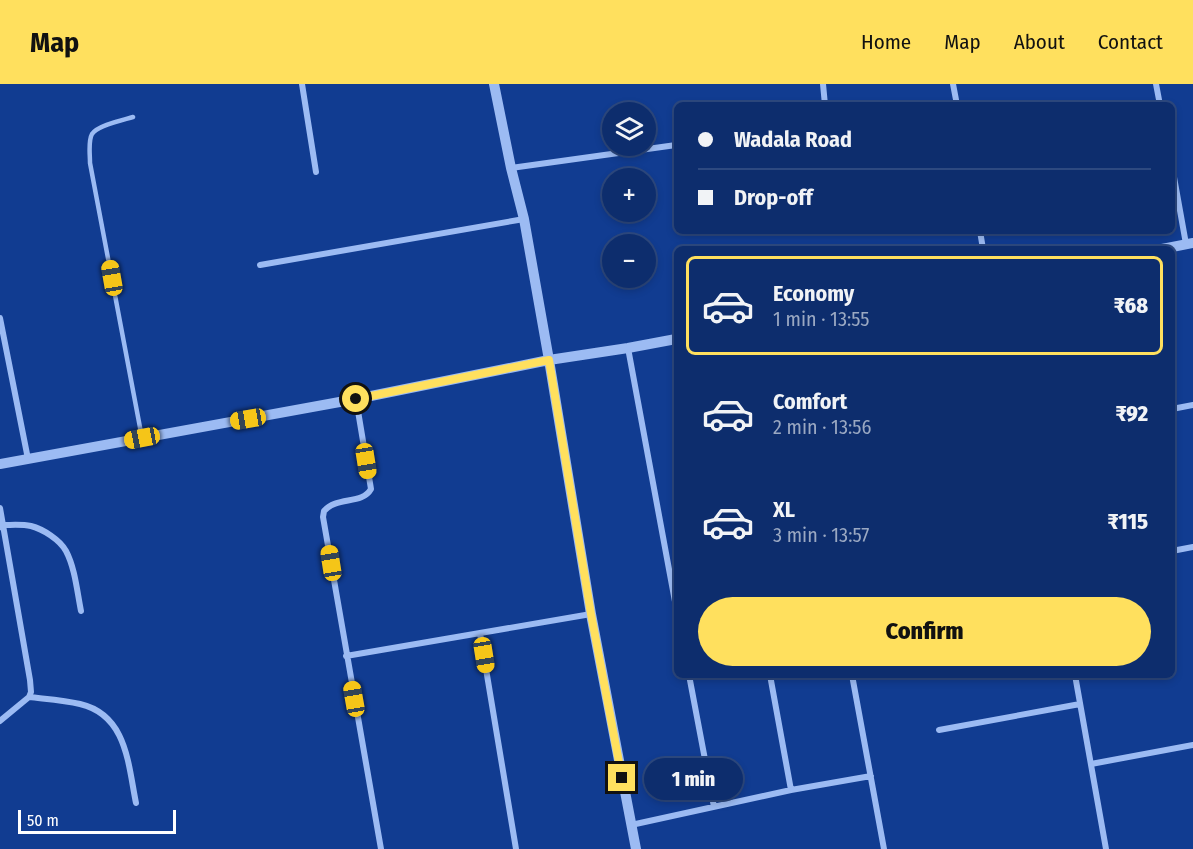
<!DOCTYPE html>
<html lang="en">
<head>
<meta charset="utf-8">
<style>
	:root { --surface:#0d2d6d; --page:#1b3975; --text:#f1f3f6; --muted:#9aa8c2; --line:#2d4980; --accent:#ffe05e }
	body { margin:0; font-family:"Fira Sans Condensed",sans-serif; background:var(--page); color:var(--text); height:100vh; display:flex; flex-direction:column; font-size:22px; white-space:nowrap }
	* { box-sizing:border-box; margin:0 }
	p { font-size:20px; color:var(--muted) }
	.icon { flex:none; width:33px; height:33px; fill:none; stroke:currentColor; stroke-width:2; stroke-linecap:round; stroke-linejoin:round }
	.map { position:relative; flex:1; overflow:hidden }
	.side { position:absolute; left:674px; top:162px; width:501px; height:432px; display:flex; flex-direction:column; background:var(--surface); border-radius:9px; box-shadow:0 3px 9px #0003,0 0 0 2px var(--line) }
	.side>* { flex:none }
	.banner { position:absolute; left:674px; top:18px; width:501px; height:132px; border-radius:9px; box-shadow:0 3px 9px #0003,0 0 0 2px var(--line); display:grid; align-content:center; height:132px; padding:0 24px; background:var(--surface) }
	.controls { position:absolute; left:602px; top:18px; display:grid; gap:12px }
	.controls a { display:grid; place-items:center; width:54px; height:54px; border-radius:50%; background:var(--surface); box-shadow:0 3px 9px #0003,0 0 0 2px var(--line); font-size:30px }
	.scale { position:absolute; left:18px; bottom:15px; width:158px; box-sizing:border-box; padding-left:6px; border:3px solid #fff; border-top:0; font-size:16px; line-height:21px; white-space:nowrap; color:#fff; -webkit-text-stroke:4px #113c91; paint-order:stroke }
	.end { position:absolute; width:27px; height:27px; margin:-14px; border:8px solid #ffe05e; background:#111; box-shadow:0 0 0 3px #111 }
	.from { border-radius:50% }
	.bubble { position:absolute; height:42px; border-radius:21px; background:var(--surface); box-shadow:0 3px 9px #0003,0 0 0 2px var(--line); font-size:20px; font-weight:800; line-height:42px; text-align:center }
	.car { position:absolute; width:18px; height:36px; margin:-18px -9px; border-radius:8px; box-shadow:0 0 4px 2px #0007; background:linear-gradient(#f5c518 24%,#345 0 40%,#f5c518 0 76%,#345 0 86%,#f5c518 0) }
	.banner b { display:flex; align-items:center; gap:21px; height:57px; font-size:22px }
	.banner b+b { border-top:2px solid var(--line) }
	.banner i { width:15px; height:15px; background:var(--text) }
	ul { padding:10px 0 0; list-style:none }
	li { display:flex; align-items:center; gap:18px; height:99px; margin:0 12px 9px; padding:0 12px; border:3px solid transparent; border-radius:9px }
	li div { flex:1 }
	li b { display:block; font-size:22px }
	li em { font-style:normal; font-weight:800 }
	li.active { border-color:var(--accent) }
	li>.icon { width:54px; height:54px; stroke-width:1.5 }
	.cta { display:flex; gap:12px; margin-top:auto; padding:12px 24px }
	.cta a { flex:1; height:69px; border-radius:36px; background:var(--accent); color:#111; font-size:24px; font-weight:800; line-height:69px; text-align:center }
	header { display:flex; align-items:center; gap:36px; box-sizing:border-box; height:84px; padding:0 30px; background:var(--accent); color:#111 }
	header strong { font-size:28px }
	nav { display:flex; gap:33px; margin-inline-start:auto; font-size:21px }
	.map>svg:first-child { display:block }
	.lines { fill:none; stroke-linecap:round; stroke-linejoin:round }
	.service { stroke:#9cbbf3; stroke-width:4.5 }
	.minor { stroke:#9cbbf3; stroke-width:6 }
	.tertiary { stroke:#9cbbf3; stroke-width:10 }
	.route { stroke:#ffe05e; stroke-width:8 }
</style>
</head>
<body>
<header>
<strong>Map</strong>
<nav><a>Home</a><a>Map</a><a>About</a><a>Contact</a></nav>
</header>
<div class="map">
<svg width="1193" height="765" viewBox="0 0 1193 765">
	<rect width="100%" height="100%" fill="#113c91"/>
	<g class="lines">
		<!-- service -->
		<path class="service" d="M133,33C123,36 98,41 92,50C88,57 90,70 90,79L142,354"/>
		<!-- minor -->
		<path class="minor" d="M302,0L316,88
			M823,0L825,21
			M953,0L957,21
			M1156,0L1160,21
			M1172,82L1186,160
			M511,84L676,61
			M980,147L983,165
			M260,181L524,135
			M0,234L28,375
			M628,264L676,523
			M356,315L371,405C362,421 337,412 324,427L323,433L381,765
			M1172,325L1193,321
			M0,424L30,596L31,608L29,613L0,637
			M0,443L3,441C12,441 22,440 31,442C43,445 60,456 66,467C75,484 77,507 81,527
			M1172,467L1193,463
			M480,549L516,765
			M346,572L591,530
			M689,591L714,723
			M770,591L791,706
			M852,591L884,765
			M1075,591L1106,765
			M29,613C46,615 64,616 80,620C127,631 128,680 136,719
			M939,646L1080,620
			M1091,680L1193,661
			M631,741L791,706L871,692"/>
		<!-- tertiary -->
		<path class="tertiary" d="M494,0L511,84L524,135L549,276L591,530L636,765
			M1162,165L1193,159
			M0,380L356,315L549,276L628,264L676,255"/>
	</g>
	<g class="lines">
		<!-- route -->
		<path class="route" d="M356,315L549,276L591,530L622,694"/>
	</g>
</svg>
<div class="controls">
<a><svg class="icon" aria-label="layers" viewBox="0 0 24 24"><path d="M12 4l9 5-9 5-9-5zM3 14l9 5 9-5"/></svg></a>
<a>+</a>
<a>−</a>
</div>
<div class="scale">50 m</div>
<i class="end from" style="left:356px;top:315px"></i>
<i class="end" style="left:622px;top:694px"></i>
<div class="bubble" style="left:644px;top:674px;width:99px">1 min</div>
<i class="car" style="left:112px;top:194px;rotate:350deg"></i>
<i class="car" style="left:248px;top:335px;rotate:260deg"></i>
<i class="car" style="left:142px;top:354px;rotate:259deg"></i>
<i class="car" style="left:366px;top:377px;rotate:171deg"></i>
<i class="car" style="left:331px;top:479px;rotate:351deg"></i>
<i class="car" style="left:484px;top:571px;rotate:171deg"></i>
<i class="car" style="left:354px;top:615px;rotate:350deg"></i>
<div class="banner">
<b><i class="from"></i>Wadala Road</b>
<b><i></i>Drop-off</b>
</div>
<section class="side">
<ul>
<li class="active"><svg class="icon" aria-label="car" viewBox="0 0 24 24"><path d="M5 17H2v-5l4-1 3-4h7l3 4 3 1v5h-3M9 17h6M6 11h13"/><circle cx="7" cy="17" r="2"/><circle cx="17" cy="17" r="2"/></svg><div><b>Economy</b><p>1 min · 13:55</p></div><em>₹68</em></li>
<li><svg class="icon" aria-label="car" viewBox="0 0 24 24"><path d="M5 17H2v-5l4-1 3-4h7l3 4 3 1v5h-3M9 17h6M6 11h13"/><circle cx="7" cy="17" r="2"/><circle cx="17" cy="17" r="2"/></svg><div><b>Comfort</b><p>2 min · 13:56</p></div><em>₹92</em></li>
<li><svg class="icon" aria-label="car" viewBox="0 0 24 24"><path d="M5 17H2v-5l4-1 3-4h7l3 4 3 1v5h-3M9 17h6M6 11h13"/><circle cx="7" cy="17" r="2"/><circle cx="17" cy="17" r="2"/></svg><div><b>XL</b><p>3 min · 13:57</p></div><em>₹115</em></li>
</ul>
<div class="cta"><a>Confirm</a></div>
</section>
</div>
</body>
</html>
